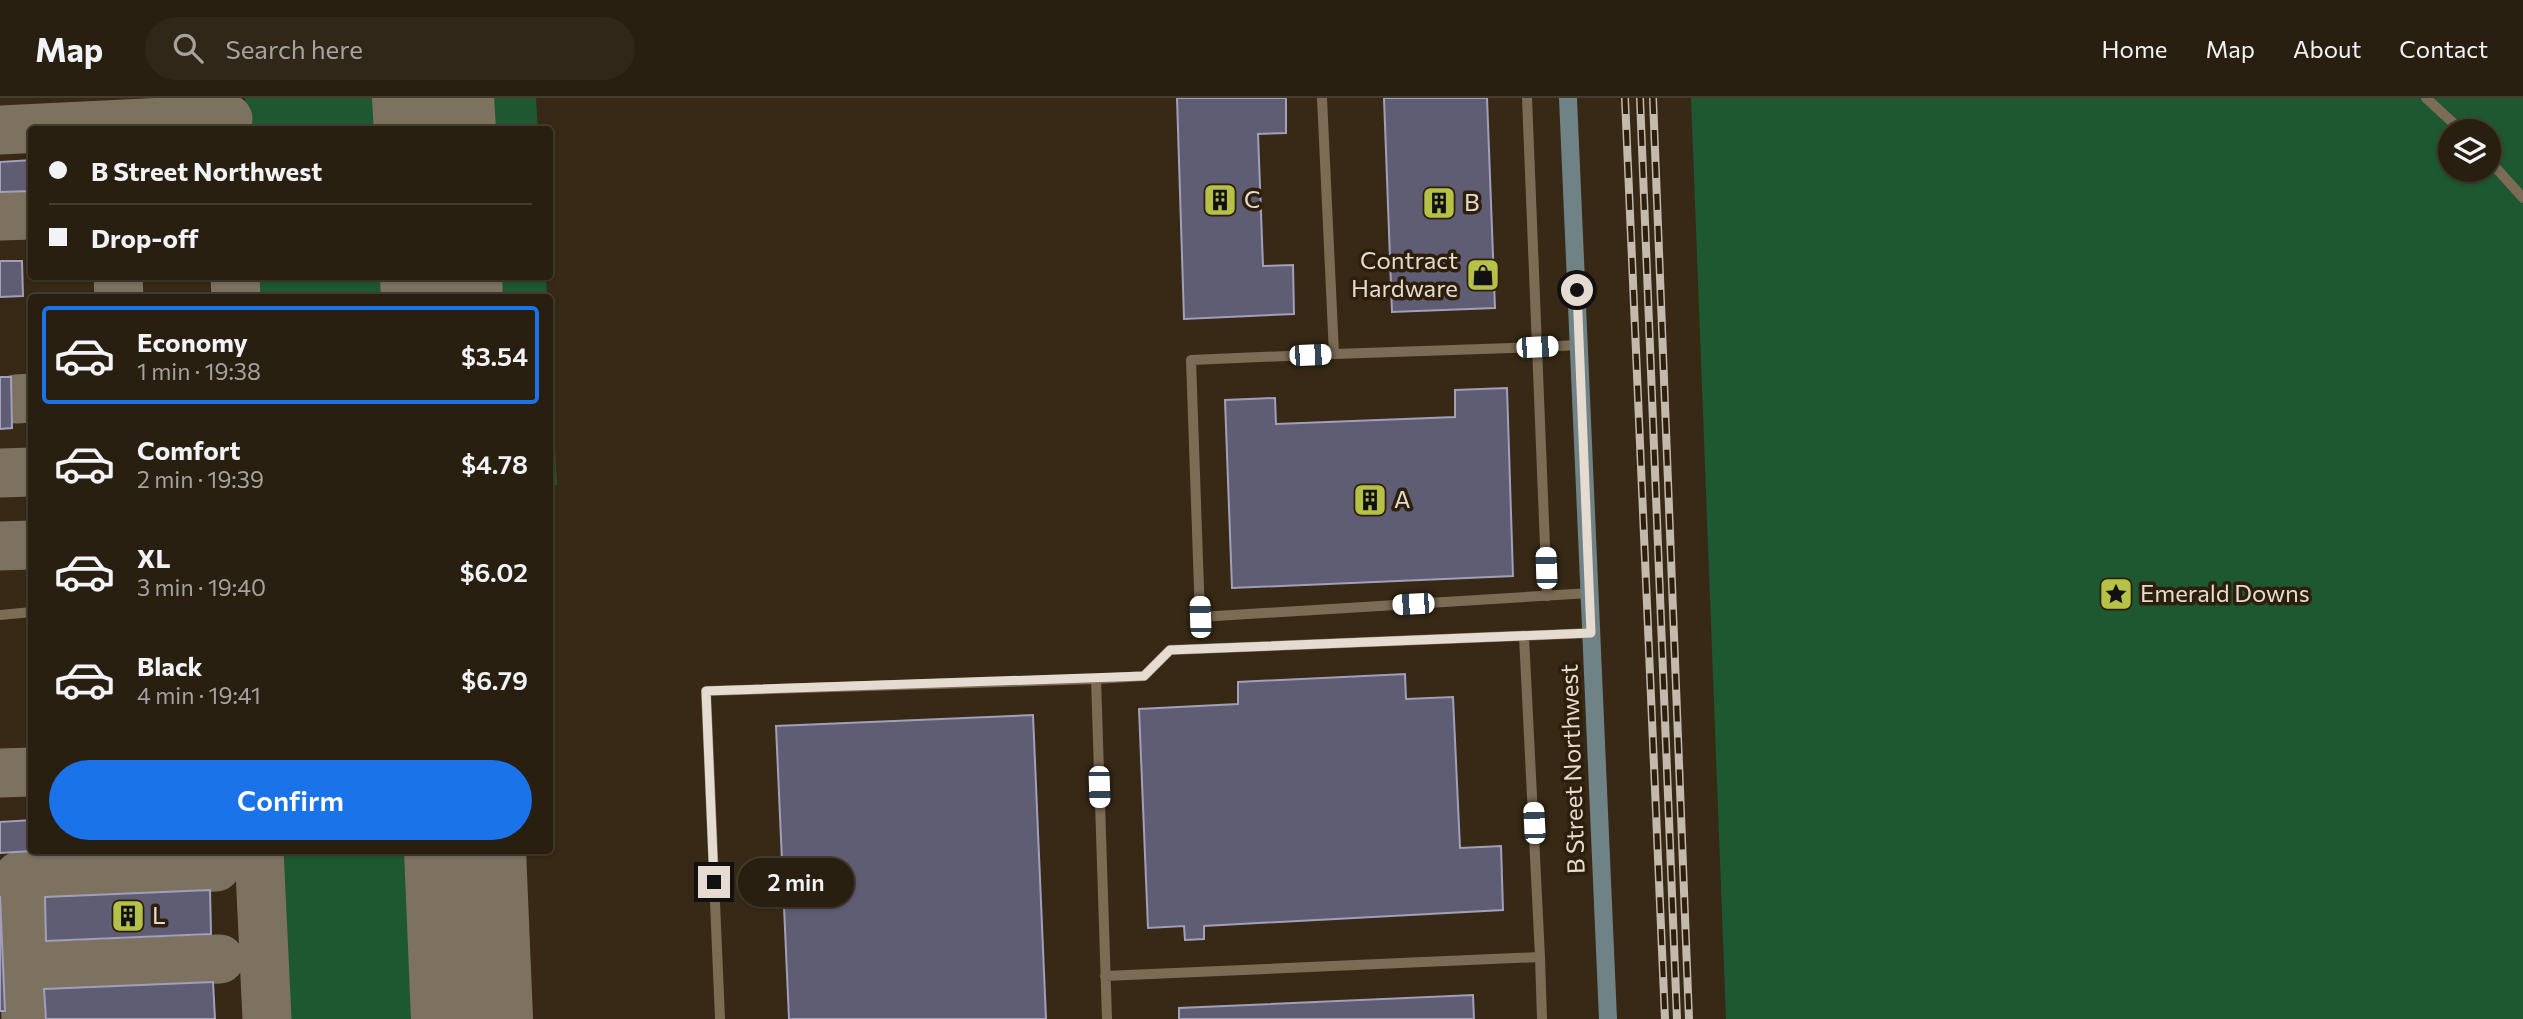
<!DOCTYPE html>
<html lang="en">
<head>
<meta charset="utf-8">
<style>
	:root { --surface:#291f10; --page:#312719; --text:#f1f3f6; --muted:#a5a29f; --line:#453d30; --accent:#1a73e8 }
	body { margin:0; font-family:Commissioner,sans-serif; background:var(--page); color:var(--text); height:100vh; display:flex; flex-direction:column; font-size:26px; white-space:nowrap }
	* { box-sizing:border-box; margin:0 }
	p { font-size:23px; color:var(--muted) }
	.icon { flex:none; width:38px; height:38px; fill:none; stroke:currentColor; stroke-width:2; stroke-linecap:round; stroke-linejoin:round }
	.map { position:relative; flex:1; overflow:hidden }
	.sheet { position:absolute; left:28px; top:196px; width:525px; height:560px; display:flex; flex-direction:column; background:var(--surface); border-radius:7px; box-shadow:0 2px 5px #0004,0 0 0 2px var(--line) }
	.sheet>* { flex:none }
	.banner { position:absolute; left:28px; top:28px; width:525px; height:154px; border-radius:7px; box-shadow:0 2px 5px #0004,0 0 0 2px var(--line); display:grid; align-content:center; height:154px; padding:0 21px; background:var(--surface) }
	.buttons { position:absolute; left:2438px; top:21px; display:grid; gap:14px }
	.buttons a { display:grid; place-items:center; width:63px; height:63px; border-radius:50%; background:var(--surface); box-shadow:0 2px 5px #0004,0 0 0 2px var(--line); font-size:35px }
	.end { position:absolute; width:32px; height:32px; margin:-16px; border:9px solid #e5dbd0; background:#111; box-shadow:0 0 0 4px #111 }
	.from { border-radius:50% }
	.bubble { position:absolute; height:49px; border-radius:24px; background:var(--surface); box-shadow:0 2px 5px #0004,0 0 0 2px var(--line); font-size:23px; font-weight:600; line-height:49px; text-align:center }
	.car { position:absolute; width:21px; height:42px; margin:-21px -10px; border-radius:9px; box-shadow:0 0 5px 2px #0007; background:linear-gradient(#fff 24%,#345 0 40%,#fff 0 76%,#345 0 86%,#fff 0) }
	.banner b { display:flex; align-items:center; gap:24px; height:66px; font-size:26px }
	.banner b+b { border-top:2px solid var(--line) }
	.banner i { width:18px; height:18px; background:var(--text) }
	ul { padding:12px 0 0; list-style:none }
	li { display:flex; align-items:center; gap:21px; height:98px; margin:0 14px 10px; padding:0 7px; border:4px solid transparent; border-radius:7px }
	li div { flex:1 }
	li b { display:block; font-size:26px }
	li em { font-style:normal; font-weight:600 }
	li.current { border-color:var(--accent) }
	li>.icon { width:63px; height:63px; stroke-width:1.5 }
	.primary-button { display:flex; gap:14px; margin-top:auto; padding:14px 21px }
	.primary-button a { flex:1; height:80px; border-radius:42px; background:var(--accent); color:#fff; font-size:28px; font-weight:600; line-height:80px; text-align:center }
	header { display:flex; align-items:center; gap:42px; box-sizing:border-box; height:98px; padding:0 35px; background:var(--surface); border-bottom:2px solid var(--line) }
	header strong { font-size:33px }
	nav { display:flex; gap:38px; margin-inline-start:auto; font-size:24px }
	.search { width:490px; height:63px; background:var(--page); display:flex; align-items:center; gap:18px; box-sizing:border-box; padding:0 24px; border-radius:38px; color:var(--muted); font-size:26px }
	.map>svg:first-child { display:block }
	.green { fill:#1d5831; fill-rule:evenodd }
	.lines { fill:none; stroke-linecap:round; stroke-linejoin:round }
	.taxiway { stroke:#7d7160; stroke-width:49 }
	.runway { stroke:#7d7160; stroke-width:122 }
	.building { fill:#5e5d74; stroke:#a19fb9; stroke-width:2 }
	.lane { stroke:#7c6c56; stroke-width:10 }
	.secondary { stroke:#6f8285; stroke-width:18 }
	.rail-casing { stroke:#c3b9ac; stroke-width:8 }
	.rail { stroke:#2d1f0c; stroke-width:5; stroke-dasharray:16; stroke-linecap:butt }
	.route { stroke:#e5dbd0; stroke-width:9 }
	.labels { text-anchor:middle; stroke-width:7; stroke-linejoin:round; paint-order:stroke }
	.poi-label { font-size:24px; fill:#e5dbd0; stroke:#2d1f0c; text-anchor:start }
	.street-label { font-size:24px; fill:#e5dbd0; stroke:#2d1f0c }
</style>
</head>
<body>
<header>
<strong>Map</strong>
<div class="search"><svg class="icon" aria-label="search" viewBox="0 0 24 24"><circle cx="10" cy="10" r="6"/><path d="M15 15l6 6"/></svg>Search here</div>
<nav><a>Home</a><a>Map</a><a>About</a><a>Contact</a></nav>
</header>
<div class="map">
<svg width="2523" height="921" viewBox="0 0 2523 921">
	<rect width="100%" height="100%" fill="#372915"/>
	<!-- green -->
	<path class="green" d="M245,0H397L398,31H246Z
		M461,0H536L538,31H462Z
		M1691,0H2523V921H1726ZM2450,33H2488V72H2450Z
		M254,179H404L405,199H255Z
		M467,179H546L547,199H468Z
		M550,251L557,387H550Z
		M276,753H429L436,921H283Z"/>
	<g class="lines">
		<!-- taxiway -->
		<path class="taxiway" d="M0,32L228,21
			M0,118L32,117
			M118,178L119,200
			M235,178L236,200
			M16,301L32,300
			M0,375L32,374
			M0,448L32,447
			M0,675L32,674
			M259,752L267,921
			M23,869L220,861
			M26,921L19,778L216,769"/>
		<!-- runway -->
		<path class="runway" d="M433,0L435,32
			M441,178L442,200
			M465,752L472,921"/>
	</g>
	<!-- building -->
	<path class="building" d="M1177,0H1286V35L1258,36L1263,168L1293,167L1294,216L1184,221Z
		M1384,0H1487L1495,210L1392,214Z
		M32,62V93L0,94V64Z
		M0,163H22L23,198L0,199Z
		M0,279H11L12,330L0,331Z
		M1507,290L1513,478L1232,490L1225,302L1275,300L1276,326L1455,319V292Z
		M1405,576L1406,601L1453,599L1460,750L1501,748L1503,812L1204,828V841L1185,842L1184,828L1148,830L1139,611L1238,606V584Z
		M1033,617L1046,921H789L776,628Z
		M32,722V752H48L0,755V724Z
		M210,792L211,836L46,843L45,799Z
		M0,798L5,913H0Z
		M213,884L215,921H46L44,891Z
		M1473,897L1474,921H1179V910Z"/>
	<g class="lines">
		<!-- lane -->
		<path class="lane" d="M1322,0L1334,256L1191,262L1200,519L1590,495
			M2426,0L2462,33
			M2488,61L2523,100
			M1334,256L1537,249L1527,0
			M1547,498L1537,249L1579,247
			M0,517L32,514
			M1096,581L1144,578L1170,552L1591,535
			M1540,859L1542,921
			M1105,878L1540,859L1524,538
			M720,921L706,593L1096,581L1107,921"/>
		<!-- secondary -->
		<path class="secondary" d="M1568,0L1608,921"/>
		<defs>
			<path id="rail" d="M1625,0L1665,921
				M1640,0L1677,921
				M1653,0L1689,921"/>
		</defs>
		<!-- rail casing -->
		<use href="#rail" class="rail-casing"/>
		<!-- rail -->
		<use href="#rail" class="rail"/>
	</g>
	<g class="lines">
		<!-- route -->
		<path class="route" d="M714,784L706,593L1144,578L1170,552L1591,535L1577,192"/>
	</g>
	<!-- icons -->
	<defs>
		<symbol id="building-square" viewBox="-11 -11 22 22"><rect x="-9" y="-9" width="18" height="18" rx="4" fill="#b6c148" stroke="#2d1f0c"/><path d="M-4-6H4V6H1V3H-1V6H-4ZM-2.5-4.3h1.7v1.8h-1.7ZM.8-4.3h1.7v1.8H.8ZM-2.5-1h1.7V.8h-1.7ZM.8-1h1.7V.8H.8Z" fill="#111"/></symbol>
		<symbol id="shop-square" viewBox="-11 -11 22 22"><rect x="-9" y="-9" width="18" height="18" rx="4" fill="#b6c148" stroke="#2d1f0c"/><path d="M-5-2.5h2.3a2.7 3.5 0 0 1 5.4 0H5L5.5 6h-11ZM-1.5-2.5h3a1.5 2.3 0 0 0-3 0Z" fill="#111"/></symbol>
		<symbol id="sight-square" viewBox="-11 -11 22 22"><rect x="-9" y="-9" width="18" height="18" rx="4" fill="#b6c148" stroke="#2d1f0c"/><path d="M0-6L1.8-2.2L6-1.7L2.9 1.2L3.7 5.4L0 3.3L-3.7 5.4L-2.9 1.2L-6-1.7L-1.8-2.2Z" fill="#111"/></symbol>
	</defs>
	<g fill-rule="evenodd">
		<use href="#building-square" x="1201" y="83" width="38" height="38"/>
		<use href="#building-square" x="1420" y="86" width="38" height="38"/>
		<use href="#shop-square" x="1464" y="158" width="38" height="38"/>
		<use href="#building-square" x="1351" y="383" width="38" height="38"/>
		<use href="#sight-square" x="2097" y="477" width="38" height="38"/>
		<use href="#building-square" x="109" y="799" width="38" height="38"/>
	</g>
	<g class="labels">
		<!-- poi labels -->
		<g class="poi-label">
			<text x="1244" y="110">C</text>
			<text x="1464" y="113">B</text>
			<text x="1458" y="171" text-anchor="end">Contract<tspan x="1458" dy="28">Hardware</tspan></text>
			<text x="1394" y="410">A</text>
			<text x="2140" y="504">Emerald Downs</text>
			<text x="152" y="826">L</text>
		</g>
		<!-- street labels -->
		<g class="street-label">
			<text transform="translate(1573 671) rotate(-92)" y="8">B Street Northwest</text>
		</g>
	</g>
</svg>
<div class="buttons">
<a><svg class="icon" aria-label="layers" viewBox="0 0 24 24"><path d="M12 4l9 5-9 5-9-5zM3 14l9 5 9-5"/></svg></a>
</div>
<i class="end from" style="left:1577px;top:192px"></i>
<i class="end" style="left:714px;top:784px"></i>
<div class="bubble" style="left:738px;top:760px;width:116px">2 min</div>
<i class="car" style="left:1537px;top:249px;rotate:87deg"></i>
<i class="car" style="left:1310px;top:257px;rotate:88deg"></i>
<i class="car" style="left:1546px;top:470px;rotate:358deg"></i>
<i class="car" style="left:1413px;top:506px;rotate:267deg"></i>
<i class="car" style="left:1200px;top:519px;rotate:358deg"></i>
<i class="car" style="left:1099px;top:689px;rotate:178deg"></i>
<i class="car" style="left:1534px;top:725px;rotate:357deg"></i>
<div class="banner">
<b><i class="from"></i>B Street Northwest</b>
<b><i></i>Drop-off</b>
</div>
<section class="sheet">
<ul>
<li class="current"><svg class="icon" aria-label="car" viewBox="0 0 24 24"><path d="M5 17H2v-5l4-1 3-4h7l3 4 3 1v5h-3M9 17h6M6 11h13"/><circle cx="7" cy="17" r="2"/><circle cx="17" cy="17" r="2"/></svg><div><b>Economy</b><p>1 min · 19:38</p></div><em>$3.54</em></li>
<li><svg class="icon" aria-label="car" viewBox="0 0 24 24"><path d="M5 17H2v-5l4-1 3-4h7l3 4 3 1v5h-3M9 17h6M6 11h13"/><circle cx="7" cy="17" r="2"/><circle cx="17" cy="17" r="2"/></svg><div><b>Comfort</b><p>2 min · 19:39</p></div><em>$4.78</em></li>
<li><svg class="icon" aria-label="car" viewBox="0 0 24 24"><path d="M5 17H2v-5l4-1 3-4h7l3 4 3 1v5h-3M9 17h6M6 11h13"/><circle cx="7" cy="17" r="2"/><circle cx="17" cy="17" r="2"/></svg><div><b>XL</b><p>3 min · 19:40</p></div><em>$6.02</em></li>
<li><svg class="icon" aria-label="car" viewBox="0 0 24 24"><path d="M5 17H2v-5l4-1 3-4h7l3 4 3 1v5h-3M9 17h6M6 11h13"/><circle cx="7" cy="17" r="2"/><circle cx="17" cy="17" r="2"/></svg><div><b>Black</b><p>4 min · 19:41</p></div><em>$6.79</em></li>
</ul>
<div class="primary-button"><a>Confirm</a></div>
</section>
</div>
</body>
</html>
